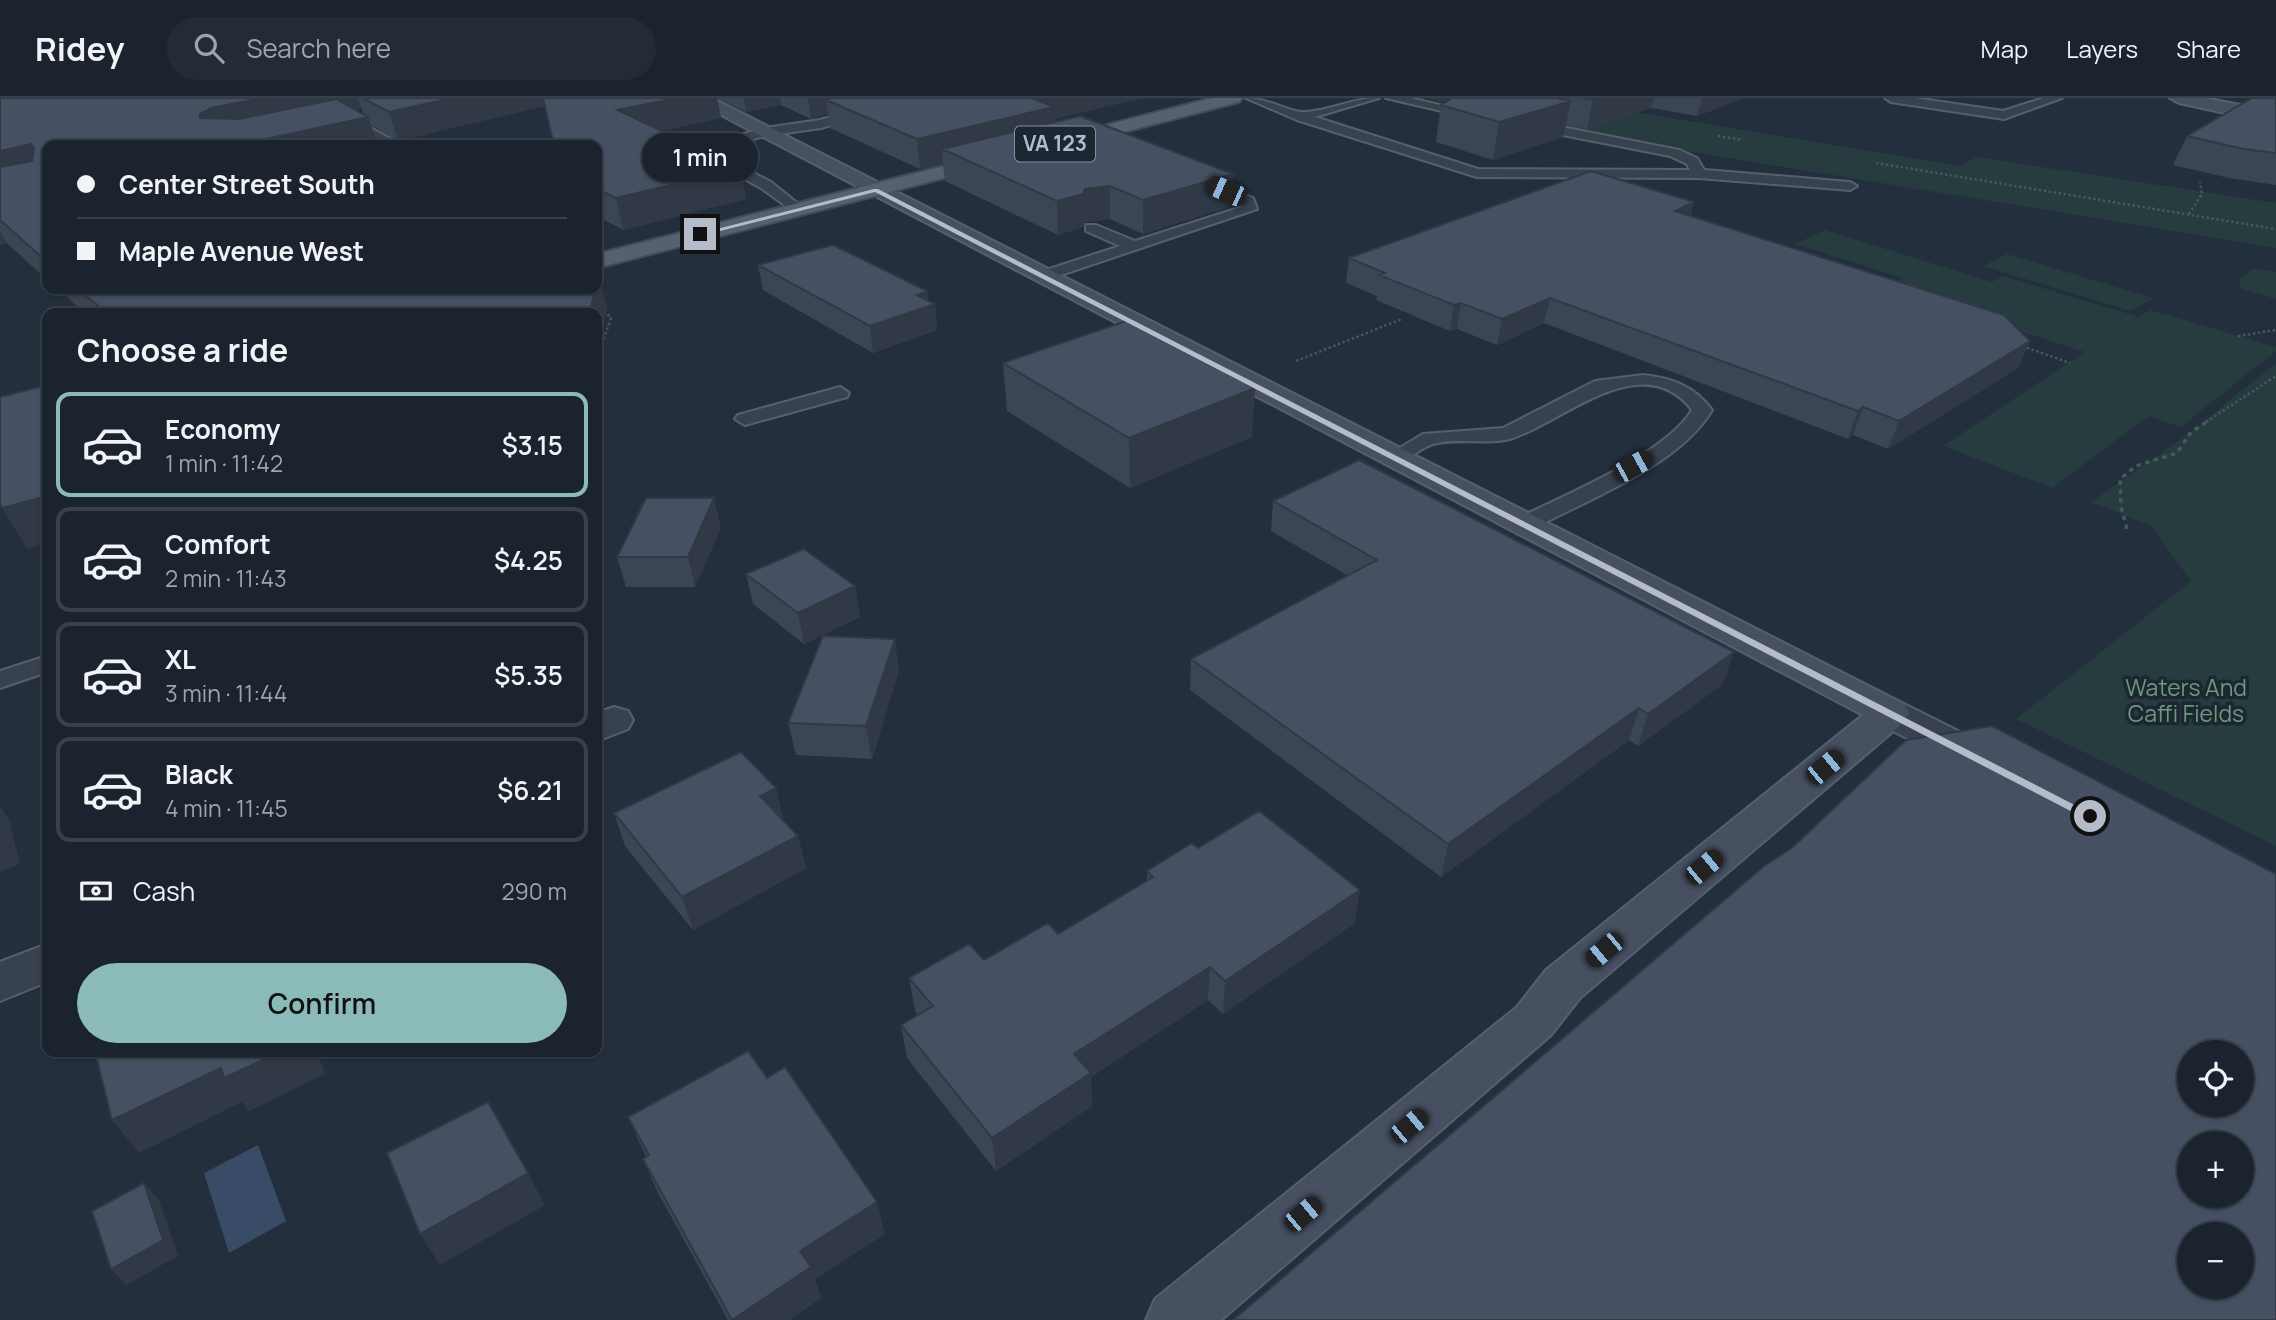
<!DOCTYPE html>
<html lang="en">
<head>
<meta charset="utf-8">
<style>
	:root { --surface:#1b232e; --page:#242b36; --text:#f1f3f6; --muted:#a0a4aa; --line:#39404a; --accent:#8bbbb9 }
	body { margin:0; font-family:Manrope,sans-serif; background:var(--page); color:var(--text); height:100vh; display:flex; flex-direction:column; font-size:26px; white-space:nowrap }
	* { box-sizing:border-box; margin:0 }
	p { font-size:23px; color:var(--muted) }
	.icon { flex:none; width:38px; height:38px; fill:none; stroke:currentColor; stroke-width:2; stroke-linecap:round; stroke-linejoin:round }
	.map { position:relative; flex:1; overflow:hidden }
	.details { position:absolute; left:42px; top:210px; width:560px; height:749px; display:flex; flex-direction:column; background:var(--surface); border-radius:14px; box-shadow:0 2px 5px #0004,0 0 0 2px var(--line) }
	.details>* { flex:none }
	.guide { position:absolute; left:42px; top:42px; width:560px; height:154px; border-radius:14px; box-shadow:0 2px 5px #0004,0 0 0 2px var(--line); display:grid; align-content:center; height:154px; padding:0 35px; background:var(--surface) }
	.tools { position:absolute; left:2177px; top:942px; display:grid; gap:14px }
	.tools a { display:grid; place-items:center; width:77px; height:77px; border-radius:50%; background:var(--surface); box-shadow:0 2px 5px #0004,0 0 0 2px var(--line); font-size:35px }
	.end { position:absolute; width:32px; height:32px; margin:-16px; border:9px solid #b4bcc9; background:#111; box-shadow:0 0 0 4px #111 }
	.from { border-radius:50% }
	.bubble { position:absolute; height:49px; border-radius:24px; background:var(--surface); box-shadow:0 2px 5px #0004,0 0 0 2px var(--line); font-size:23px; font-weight:600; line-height:49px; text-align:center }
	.car { position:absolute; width:21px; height:42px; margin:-21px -10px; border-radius:9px; box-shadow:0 0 5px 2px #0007; background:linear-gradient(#222 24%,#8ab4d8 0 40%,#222 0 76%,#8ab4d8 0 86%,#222 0) }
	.guide b { display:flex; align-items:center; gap:24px; height:66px; font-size:26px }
	.guide b+b { border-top:2px solid var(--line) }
	.guide i { width:18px; height:18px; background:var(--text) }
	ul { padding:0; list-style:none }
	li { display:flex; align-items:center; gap:21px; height:105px; margin:0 14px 10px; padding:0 21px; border:4px solid var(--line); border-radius:14px }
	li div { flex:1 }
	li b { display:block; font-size:26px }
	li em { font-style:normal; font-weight:600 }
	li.selected { border-color:var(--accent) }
	li>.icon { width:63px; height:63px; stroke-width:1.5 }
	h2 { padding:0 35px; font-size:32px; line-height:84px }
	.pay { display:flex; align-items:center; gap:18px; height:77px; padding:0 35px; font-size:26px }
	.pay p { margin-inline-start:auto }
	.primary-button { display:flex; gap:14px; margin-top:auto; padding:14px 35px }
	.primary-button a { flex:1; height:80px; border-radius:42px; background:var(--accent); color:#111; font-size:28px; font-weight:600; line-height:80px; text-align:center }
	header { display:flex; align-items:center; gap:42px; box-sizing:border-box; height:98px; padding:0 35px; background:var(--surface); border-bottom:2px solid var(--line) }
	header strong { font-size:33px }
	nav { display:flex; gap:38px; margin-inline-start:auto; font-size:24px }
	.search { width:490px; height:63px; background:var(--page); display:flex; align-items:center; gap:18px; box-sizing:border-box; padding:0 24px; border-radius:38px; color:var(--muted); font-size:26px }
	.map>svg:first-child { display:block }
	.green { fill:#263c3f }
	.water { fill:#394c67 }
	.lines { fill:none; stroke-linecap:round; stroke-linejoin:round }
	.lane-casing { stroke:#565f6c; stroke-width:4 }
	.street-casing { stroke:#565f6c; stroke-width:4 }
	.secondary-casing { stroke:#565f6c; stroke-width:4 }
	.primary-casing { stroke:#414a57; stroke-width:4 }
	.path-far1 { stroke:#44595c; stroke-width:2.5; stroke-dasharray:2.5 2.5; stroke-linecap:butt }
	.path { stroke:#44595c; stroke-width:3.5; stroke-dasharray:4.5 4.5; stroke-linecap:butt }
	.lane { fill:#38414e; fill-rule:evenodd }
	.street { fill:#38414e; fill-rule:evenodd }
	.secondary { fill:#465061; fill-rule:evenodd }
	.primary { fill:#56606e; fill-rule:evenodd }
	.wall { fill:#3b4654; fill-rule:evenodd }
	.shaded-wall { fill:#303945 }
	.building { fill:#455162; stroke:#303945; stroke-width:2; fill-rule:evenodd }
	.route { fill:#b4bcc9 }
	.labels { text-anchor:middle; stroke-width:7; stroke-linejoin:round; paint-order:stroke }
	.shield { fill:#1d2633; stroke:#878f9c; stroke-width:2 }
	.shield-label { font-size:21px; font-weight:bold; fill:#b4bcc9 }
	.park-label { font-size:23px; fill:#6b9a76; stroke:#1d2633 }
</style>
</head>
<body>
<header>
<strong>Ridey</strong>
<div class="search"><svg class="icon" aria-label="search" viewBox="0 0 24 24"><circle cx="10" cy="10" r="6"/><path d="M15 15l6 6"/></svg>Search here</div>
<nav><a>Map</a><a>Layers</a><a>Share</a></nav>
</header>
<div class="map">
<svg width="2276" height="1222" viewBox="0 0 2276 1222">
	<rect width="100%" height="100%" fill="#242f3e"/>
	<!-- green -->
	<path class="green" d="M1425,0H1549L1959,68L1977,59L2276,105V150L1669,50L1522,23Z
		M1825,132L1992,184L2003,178L2139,219L2150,212L2276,249V253L2181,329L2149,318L2052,390L1943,348L2085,254L1884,190L1903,180L1795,146Z
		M2007,156L2153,200L2130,213L1983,168Z
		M2254,170L2276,174V201L2240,190L2239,181Z
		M2276,265V748L2016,621L2191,483L2151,428L2091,404L2191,334Z"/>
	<!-- water -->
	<path class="water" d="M258,1047L286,1123L229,1155L204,1075Z"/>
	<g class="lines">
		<defs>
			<path id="lane" d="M900,0H919L821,30L765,38L709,52L771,84L802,109L804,112L797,116L761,90L690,51L765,30L820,22Z
				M1246,0C1268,0 1290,15 1304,14C1330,13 1352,0 1379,0L1315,19L1478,71L1690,72L1687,66L1670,58L1527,30V24L1531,23L1679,52L1697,60L1704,72L1850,84L1857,88L1850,92L1699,80L1477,79L1297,22Z
				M1386,0H1410L1482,17L1476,21Z
				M1885,0H1915L2003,13L2044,0H2062L2004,21L1891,4Z
				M347,17L396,44L398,47H382L343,24L341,21Z
				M1199,78L1253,100L1257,111L1049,181L1043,183L1035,178L1037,175L1120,148L1086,133V127H1096L1135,143L1242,109L1241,105L1194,85L1192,82Z
				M1643,277C1672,280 1694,288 1712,312C1680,367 1587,402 1532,431H1516L1513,426L1516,421C1563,398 1666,356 1692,312C1643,248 1564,323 1513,340C1487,348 1458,339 1433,346C1420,350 1409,362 1395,365L1385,359L1423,336L1503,330L1595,283Z
				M840,289L849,295L847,299L745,327L735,321L738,317Z
				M47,558V574L0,590V573Z"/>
			<path id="street" d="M1890,603L1904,606L1996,652L2002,662L1996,672L1982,676L1968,672L1876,624L1871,615L1876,606Z
				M614,609L628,613L633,622L628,631L597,643V615Z
				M47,846V884L0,903V864Z"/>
			<path id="secondary" d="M689,0H712L1904,606L1909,615L1904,624L1580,900L1551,937L1221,1222H1146L1155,1201L1517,909L1546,872L1863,617Z
				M2170,0H2205L2276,14V26L2179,5Z"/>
			<path id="primary" d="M1212,0H1242L1239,4L1063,50L1053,44L1056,40Z
				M995,55L1005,61L1002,65L597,170V156Z"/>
		</defs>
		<!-- lane casing -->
		<use href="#lane" class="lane-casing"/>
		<!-- street casing -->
		<use href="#street" class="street-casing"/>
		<!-- secondary casing -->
		<use href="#secondary" class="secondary-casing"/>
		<!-- primary casing -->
		<use href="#primary" class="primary-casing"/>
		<!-- path-far1 -->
		<path class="path-far1" d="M1718,38L1743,42
			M1876,65L2276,131
			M2189,116L2202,96L2200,84
			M2238,238L2276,232
			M2022,248L2070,265
			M597,260L611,220L602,211
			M1296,263L1402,221
			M2206,324L2276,278"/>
		<!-- path -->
		<path class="path" d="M2127,431L2121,409L2120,381L2136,368L2177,355L2191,334L2208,323"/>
		<!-- lane -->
		<use href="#lane" class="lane"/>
		<!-- street -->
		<use href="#street" class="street"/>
		<!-- secondary -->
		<use href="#secondary" class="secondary"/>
		<!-- primary -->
		<use href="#primary" class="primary"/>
	</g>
	<!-- wall -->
	<path class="wall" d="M0,0H717L721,20L661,33L746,101L623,132L597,118V47L545,8L398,43L371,27L378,47H47V182L7,145L0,147ZM361,10L364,16L355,11Z
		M718,0H1142L1054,21V24L1231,108L1143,136L1110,121L1086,124L1083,129L1058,137L945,83L943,66L920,71L830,30L828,16L811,21L781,7L746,14Z
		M1452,0H1744L1697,18L1651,10L1587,31L1566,27L1563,39L1493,62L1436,44L1441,7Z
		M2276,0V87L2229,80L2173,67L2187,38Z
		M1690,118L2030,243L2018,270L1888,351L1853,337L1848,341L1544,225L1497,247L1457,231L1450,233L1376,202L1377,198L1346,185L1349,160Z
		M758,167L928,203L935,206L937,232L873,255L763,192Z
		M58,191H597L607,208L599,254L597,255V215H85Z
		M1003,265L1252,339L1130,390L1007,313Z
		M1273,403L1723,586L1638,648L1629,642L1441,779L1190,592L1191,561L1347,477L1271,433Z
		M721,429L695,489H626L617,459Z
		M746,476L855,488L860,519L804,546L753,506Z
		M899,572L872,661L796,657L788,625Z
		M614,715L784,723L798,738L806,770L693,832L625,748Z
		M1198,750L1355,825L1223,916L1208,902L1091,979L1092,1008L996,1073L907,960L901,927L918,917L915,913L909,880L984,862L1058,836L1147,783V773Z
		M767,980L885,1136L815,1181L821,1200L789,1222H728L657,1093L643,1061L646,1059L628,1019Z"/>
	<!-- shaded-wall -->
	<path class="shaded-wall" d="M262,0H358L361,10L223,38L200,20V16L211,10Z
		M452,0H543L545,8L398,43L389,14Z
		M677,0H717L721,20L624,41L617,12Z
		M744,0H780L781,7L746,14Z
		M808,0H890L826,2L828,16L811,21Z
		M1027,0H1142L1054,21L1055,37L942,51L943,66L920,71L917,41Z
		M1599,0H1654L1651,10L1587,31L1593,2Z
		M1702,0H1744L1697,18Z
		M1571,3L1563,39L1493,62L1499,24Z
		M368,19L378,47H238Z
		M31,46L46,76L0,87V53Z
		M741,70L746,101L623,132L616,100Z
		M1233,76L1231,108L1143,136V102Z
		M1110,88V121L1086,124L1083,129L1058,137L1057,103L1085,91Z
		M1694,104L1688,128L1675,113Z
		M0,133L7,145L0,147Z
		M598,174L607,208L599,254L597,255V215H590L595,191H597Z
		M927,193L929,208L935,206L937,232L873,255L870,228L917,197Z
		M1550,200L1544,225L1497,247L1502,221Z
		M1461,205L1457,231L1450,233L1454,207Z
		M2030,243L2018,270L1888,351L1899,323Z
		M1255,290L1252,339L1130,390L1129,340Z
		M1863,309L1853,337L1848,341L1858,313Z
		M47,398V445L27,451L2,410Z
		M714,400L721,429L695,489L688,459Z
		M855,488L860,519L804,546L798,515Z
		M895,541L899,572L872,661L866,628Z
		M1734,554L1723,586L1638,648L1648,616Z
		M1639,610L1629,642L1441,779L1448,746Z
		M776,690L784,723L760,698Z
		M0,709L9,721L20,766L0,774Z
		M798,738L806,770L693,832L682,799Z
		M1360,792L1355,825L1223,916L1225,883Z
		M1210,869L1208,902L1091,979L1092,1008L996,1073L992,1040L1074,956Z
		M280,954H317L325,976L249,1013L242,1004L139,1055L112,1022L221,970Z
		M528,1075L545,1107L440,1167L420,1136Z
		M144,1085L159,1102L178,1158L126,1187L111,1171Z
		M877,1104L885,1136L815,1181L821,1200L789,1222H732L800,1153Z"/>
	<!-- building -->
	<path class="building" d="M0,0H262L211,10L200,16V20L239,21L336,1L368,19L238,47H47V164L0,122V69L32,63L34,49L31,46L0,53Z
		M363,0H452L389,14Z
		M543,0H677L617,12L741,70L616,100L597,91V47H554Z
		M832,0H1032L1054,9L917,41L826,2Z
		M1452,0H1557L1571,3L1499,24L1441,7Z
		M1582,0H1599L1593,2Z
		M2252,0H2276V55L2244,51L2187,38Z
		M1080,18L1233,76L1143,102L1110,88L1085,91L1083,96L1057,103L942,51Z
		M1591,73L1694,104L1675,113L2004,217L2030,243L1899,323L1863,309L1858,313L1550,200L1502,221L1461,205L1454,207L1379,177L1385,175L1349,160Z
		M833,147L927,193L917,197L935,206L870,228L758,167Z
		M78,191H595L590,215H107Z
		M1126,223L1255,290L1129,340L1003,265Z
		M47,287V399V398L2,410L0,406V299Z
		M1359,362L1734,554L1648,616L1639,610L1448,746L1191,561L1377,462L1273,403Z
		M646,400H714L688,459H617Z
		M804,451L855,488L798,515L746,476Z
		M823,538L895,541L866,628L788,625Z
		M1992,628L2276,776V1222H1233L1763,769L1793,749L1906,642ZM2189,954H2242V1006H2189ZM2189,1045H2242V1097H2189ZM2189,1136H2242V1188H2189Z
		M741,654L776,690L760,698L798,738L682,799L614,715Z
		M1259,713L1360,792L1225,883L1210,869L1074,956L1091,975L992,1040L901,927L933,908L909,880L969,846L984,862L1048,825L1058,836L1153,779L1147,773L1192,745L1198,750Z
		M748,953L767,980L785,969L877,1104L800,1153L811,1169L732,1222L643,1061L649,1057L628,1019Z
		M95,954H280L224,980L221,970L112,1022Z
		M488,1004L528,1075L420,1136L387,1055Z
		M144,1085L163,1142L111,1171L92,1113Z"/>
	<!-- route -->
	<path class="route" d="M874,91H878L2096,718L2095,721H2086L875,94L700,138L697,136Z"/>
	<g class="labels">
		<!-- shield labels -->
		<rect class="shield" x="1015" y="28.5" width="80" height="35" rx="5"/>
		<g class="shield-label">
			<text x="1055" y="53">VA 123</text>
		</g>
		<!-- park labels -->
		<g class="park-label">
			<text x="2186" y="598">Waters And<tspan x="2186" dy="26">Caffi Fields</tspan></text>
		</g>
	</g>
</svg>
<div class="tools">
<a><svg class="icon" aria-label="locate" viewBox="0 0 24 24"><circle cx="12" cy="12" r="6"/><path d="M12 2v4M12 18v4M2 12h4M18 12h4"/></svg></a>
<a>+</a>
<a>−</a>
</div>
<i class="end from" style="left:2090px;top:718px"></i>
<i class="end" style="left:700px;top:136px"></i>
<div class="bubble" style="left:642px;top:35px;width:116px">1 min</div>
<i class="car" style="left:1226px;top:93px;rotate:294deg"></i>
<i class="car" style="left:1633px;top:368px;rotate:61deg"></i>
<i class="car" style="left:1825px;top:669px;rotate:50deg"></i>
<i class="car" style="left:1704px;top:769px;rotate:50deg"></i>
<i class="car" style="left:1604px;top:852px;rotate:230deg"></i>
<i class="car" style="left:1409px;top:1028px;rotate:50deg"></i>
<i class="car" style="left:1303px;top:1116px;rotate:50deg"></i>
<div class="guide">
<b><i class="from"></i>Center Street South</b>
<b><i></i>Maple Avenue West</b>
</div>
<section class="details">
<h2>Choose a ride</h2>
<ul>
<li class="selected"><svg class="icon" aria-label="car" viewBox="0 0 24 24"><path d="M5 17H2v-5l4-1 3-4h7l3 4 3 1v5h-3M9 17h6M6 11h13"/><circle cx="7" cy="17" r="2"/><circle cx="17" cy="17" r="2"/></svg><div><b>Economy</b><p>1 min · 11:42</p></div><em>$3.15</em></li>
<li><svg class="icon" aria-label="car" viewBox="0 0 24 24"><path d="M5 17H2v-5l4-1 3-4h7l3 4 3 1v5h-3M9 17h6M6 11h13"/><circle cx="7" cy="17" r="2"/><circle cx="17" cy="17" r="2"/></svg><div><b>Comfort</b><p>2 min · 11:43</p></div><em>$4.25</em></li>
<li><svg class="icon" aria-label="car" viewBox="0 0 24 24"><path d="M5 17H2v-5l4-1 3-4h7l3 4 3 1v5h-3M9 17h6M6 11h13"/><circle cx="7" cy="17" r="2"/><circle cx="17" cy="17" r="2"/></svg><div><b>XL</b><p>3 min · 11:44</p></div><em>$5.35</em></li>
<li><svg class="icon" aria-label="car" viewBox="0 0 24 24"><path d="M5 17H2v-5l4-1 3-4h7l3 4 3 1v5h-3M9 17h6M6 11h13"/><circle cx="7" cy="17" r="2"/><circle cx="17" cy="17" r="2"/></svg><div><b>Black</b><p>4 min · 11:45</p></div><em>$6.21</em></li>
</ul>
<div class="pay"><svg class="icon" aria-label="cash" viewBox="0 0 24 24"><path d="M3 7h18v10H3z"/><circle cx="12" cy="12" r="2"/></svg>Cash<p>290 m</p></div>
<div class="primary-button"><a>Confirm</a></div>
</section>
</div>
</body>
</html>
